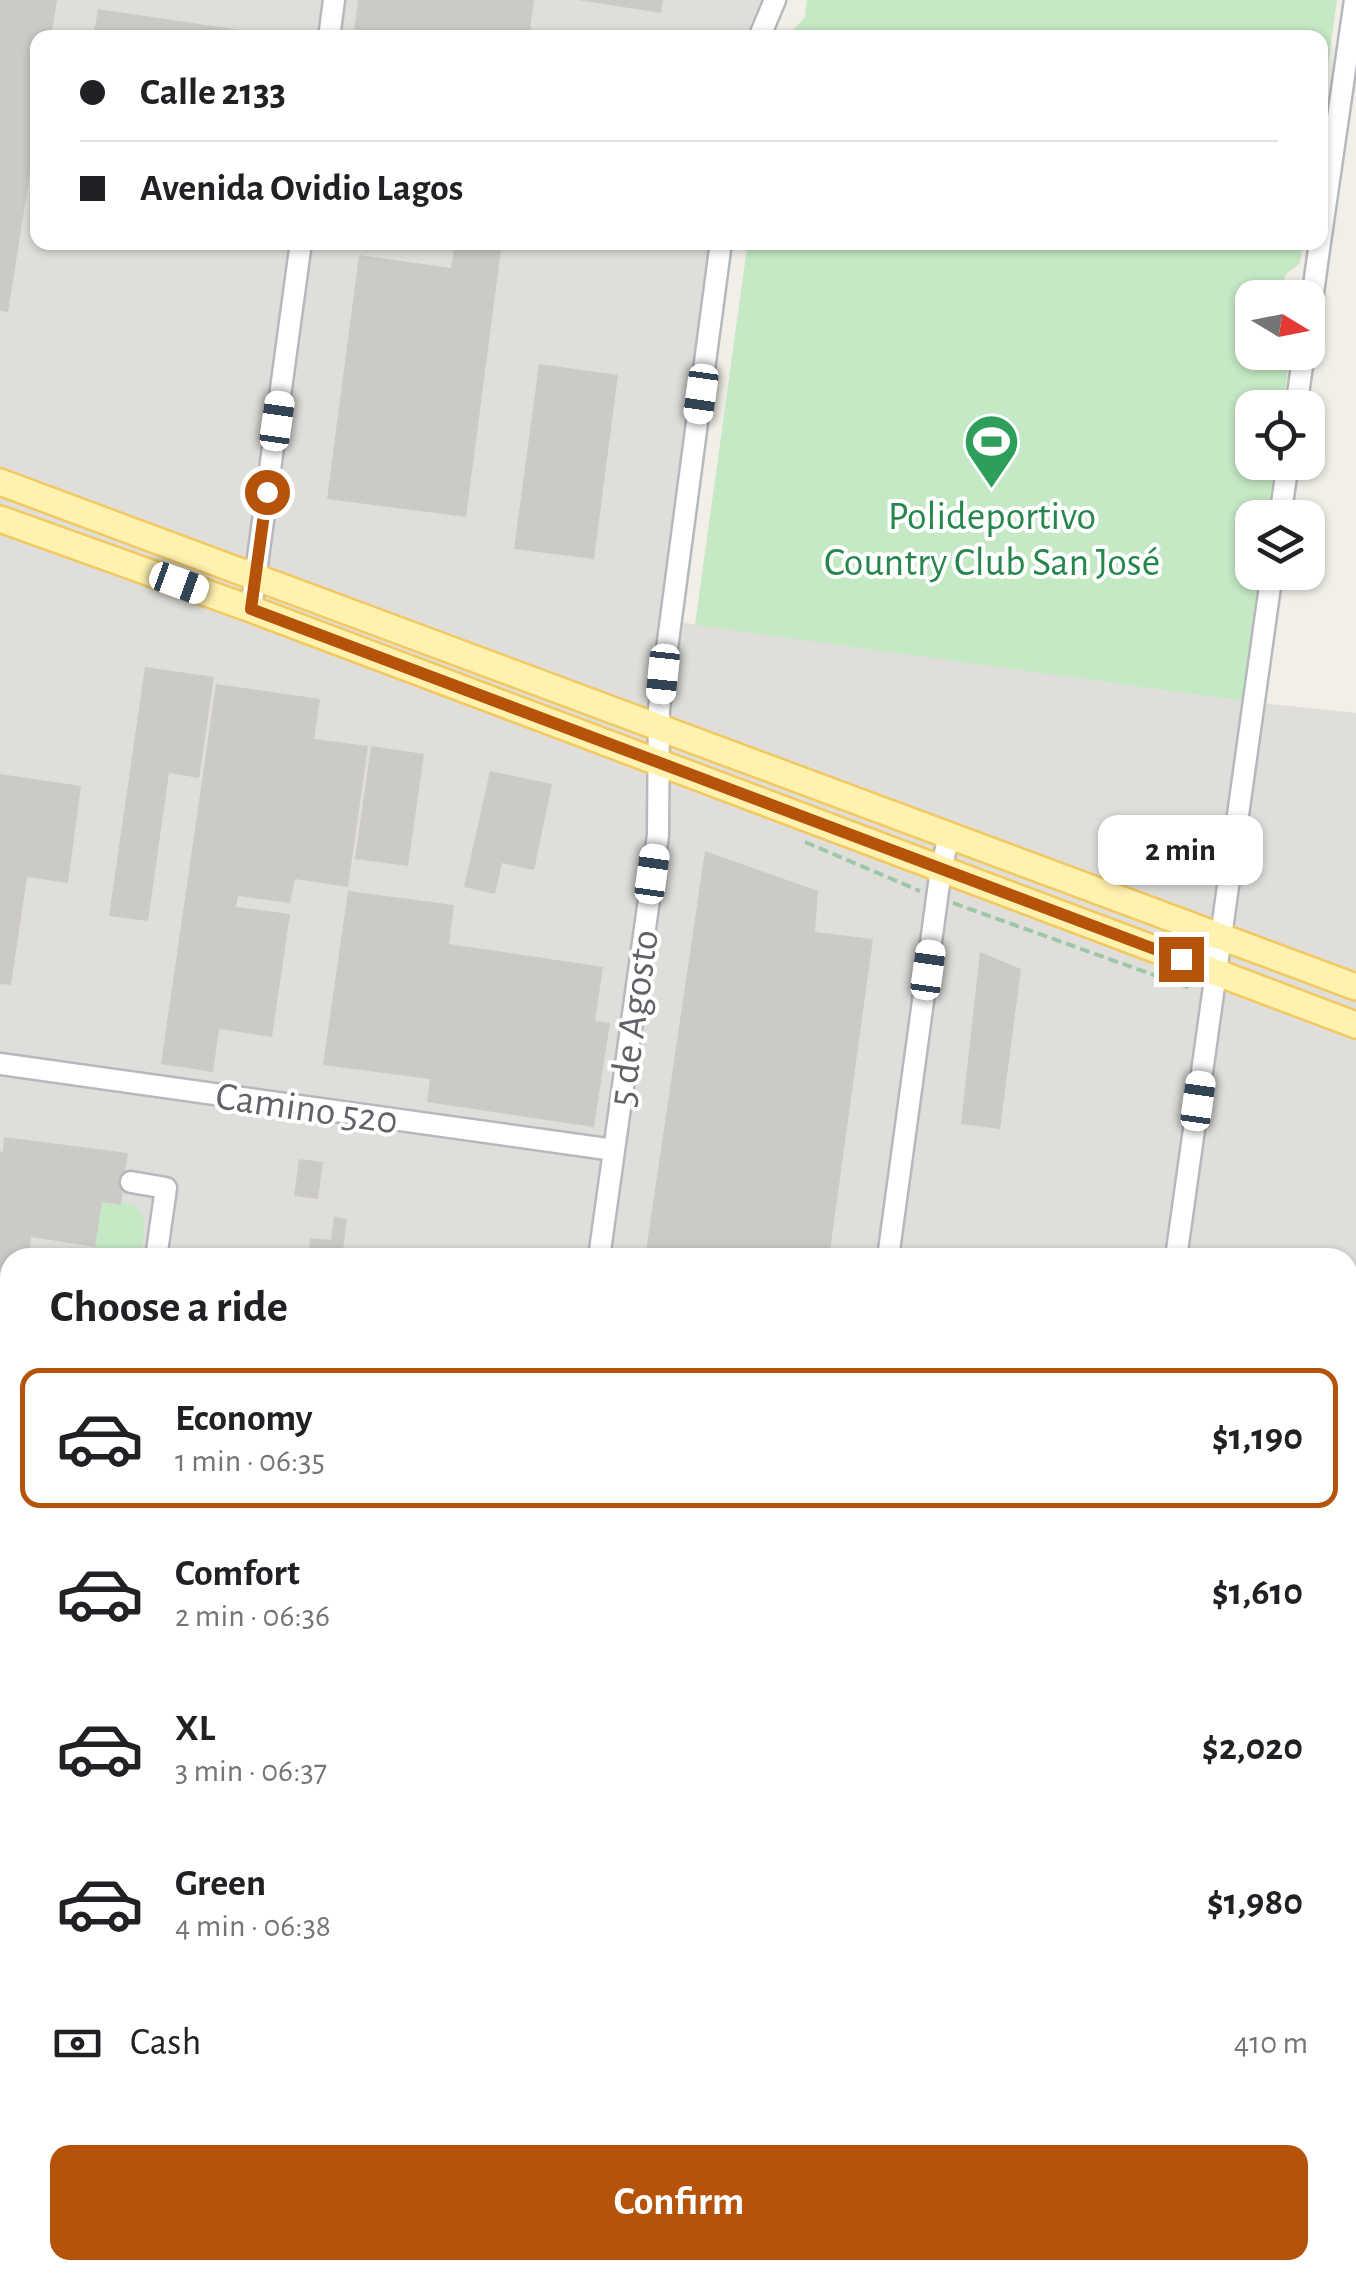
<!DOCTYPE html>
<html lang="en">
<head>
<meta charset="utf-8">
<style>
	:root { --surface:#fff; --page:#f2f2f2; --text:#202124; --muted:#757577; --line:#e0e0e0; --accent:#b45309 }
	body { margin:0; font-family:"Alegreya Sans",sans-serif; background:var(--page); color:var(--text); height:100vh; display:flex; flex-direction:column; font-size:38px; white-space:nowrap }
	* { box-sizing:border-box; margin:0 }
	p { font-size:32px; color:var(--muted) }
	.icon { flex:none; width:55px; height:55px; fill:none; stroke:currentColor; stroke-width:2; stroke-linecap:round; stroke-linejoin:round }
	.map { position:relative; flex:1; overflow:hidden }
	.sheet { position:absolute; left:0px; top:1248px; width:1358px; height:1032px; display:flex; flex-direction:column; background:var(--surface); border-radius:30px 30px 0 0; box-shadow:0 2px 8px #0004 }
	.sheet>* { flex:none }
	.top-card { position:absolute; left:30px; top:30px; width:1298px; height:220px; border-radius:20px; box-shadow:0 2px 8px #0004; display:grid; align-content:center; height:220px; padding:0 50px; background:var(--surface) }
	.needle { width:65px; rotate:100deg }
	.buttons { position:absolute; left:1235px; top:280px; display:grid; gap:20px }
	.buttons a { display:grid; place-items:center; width:90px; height:90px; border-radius:20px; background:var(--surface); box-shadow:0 2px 8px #0004; font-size:50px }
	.end { position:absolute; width:45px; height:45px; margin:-22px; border:12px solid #b45309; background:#fff; box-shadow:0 0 0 5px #fff }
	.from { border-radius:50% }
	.bubble { position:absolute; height:70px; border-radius:20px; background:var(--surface); box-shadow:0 2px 8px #0004; font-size:32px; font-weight:700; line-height:70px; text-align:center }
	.car { position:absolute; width:30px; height:60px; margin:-30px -15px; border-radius:12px; box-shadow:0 0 8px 2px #0007; background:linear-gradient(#fff 24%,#345 0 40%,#fff 0 76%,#345 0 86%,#fff 0) }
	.top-card b { display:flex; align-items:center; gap:35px; height:95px; font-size:38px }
	.top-card b+b { border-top:2px solid var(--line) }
	.top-card i { width:25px; height:25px; background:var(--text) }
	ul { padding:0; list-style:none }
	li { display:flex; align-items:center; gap:30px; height:140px; margin:0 20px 15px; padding:0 30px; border:5px solid transparent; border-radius:20px }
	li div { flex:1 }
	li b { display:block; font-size:38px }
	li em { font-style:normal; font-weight:700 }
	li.active { border-color:var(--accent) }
	li>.icon { width:90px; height:90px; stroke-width:1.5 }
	h2 { padding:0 50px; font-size:45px; line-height:120px }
	.pay { display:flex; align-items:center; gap:25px; height:110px; padding:0 50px; font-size:38px }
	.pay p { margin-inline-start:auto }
	.cta { display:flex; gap:20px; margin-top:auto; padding:20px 50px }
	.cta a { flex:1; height:115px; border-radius:20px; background:var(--accent); color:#fff; font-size:40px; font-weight:700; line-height:115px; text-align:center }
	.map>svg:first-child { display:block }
	.industrial { fill:#e0deda }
	.green { fill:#c5e8c5 }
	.building { fill:#cccac5 }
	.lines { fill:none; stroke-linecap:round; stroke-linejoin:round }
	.minor-tunnel { stroke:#ccccc8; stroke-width:20; stroke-dasharray:20 10; stroke-linecap:butt }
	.minor-casing { stroke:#b5b8bc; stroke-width:25 }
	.major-casing { stroke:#f2c960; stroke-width:30 }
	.path { stroke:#9cc7a9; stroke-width:4; stroke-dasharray:10 5; stroke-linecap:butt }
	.minor { stroke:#fff; stroke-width:20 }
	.major { stroke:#fff2af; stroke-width:25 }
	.route { stroke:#b45309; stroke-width:12 }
	.labels { text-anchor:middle; stroke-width:8; stroke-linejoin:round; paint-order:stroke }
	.leisure-label { font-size:40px; fill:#27864d; stroke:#fff }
	.street-label { font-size:40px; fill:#5f6368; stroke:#fff }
</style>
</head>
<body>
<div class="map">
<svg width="1356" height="2279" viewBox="0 0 1356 2279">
	<rect width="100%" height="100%" fill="#f1efe8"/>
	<!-- industrial -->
	<path class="industrial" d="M0,0H775L759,37L38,38V242L721,243L671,621L1242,701L1356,713V2279H457L459,2270H1348V1258H10V2082L0,2081Z"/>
	<!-- green -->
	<path class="green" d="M807,0H1337L1320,120V38L787,37L805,17Z
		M755,242L1303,243L1300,263L1285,275L1281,293L1284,297L1252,298V352L1290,353L1283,407L1252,408V462L1275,463L1267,517L1252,518V572L1260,573L1242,701L695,625L747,248Z
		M121,1201C153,1208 144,1232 140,1257L91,1258L102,1202Z
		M0,2106L10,2108V2270H412L411,2279H0Z"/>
	<!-- building -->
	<path class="building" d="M0,0H57L51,38H38V123L8,312L0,311Z
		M358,0H534L529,38H380L354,33Z
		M578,0H663L661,13Z
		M98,9L259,33L258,38H93Z
		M455,242H502L466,517L327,499L359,255L451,268Z
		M539,364L618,375L594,559L514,549Z
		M145,667L214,677L199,778L169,773L148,921L109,916Z
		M216,684L320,699L314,739L368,746L348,887L295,879L290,903L238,896L236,907L290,914L272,1037L219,1029L213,1072L161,1064Z
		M371,746L424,754L408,866L355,859Z
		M490,771L552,784L534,870L502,863L495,894L464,887Z
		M0,774L81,786L68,883L27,877L11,985L0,984Z
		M705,851L818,891L815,932L873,939L829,1258H645Z
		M348,891L454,905L449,944L603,967L595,1021L610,1023L594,1127L427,1102L430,1079L323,1065Z
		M980,952L1021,969L1000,1129L961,1124Z
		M4,1137L128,1153L121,1205L102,1202L95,1247L31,1237L29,1258H10V1397L0,1396V1151L3,1152Z
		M299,1159L323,1162L318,1199L294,1196Z
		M334,1217L347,1219L342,1258H308L310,1238L331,1240Z
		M0,1467L9,1468L2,1519L0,1518Z
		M1348,1487L1356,1489V1619L1350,1665Z
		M0,1558L10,1559V1693L0,1692Z"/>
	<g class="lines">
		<!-- minor-tunnel -->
		<path class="minor-tunnel" d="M0,1354L10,1283"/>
		<defs>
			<path id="minor" d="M329,38L334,0
				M759,38L775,0
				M1320,242L1355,0
				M1308,329L1320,242
				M1296,408L1304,352
				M1280,518L1288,462
				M251,609L301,242
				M0,1064L614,1150
				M131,1182L166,1188L156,1258
				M599,1258L658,835L659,709L721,242
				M888,1258L941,869L949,836
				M1176,1258L1272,572
				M0,1438L10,1439
				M457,2279L459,2270
				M748,2279L749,2270"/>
			<path id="major" d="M0,482L1356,987
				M0,519L251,609L1356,1025"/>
		</defs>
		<!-- minor casing -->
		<use href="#minor" class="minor-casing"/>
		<!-- major casing -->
		<use href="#major" class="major-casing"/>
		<!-- path -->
		<path class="path" d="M805,842L920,891
			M953,903L1193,989"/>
		<!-- minor -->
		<use href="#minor" class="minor"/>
		<!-- major -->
		<use href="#major" class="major"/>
	</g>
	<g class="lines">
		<!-- route -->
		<path class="route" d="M267,492L251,609L1181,959"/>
	</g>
	<!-- icons -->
	<defs>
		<symbol id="stadium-pin" viewBox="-11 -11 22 30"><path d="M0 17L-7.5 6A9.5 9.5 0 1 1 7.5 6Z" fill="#2e9e5b" stroke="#fff"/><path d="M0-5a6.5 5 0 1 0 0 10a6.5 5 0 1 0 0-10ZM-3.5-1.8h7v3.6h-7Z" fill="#fff"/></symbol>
	</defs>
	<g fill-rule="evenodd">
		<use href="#stadium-pin" x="960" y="410" width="63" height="86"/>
	</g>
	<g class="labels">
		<!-- leisure labels -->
		<g class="leisure-label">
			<text x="992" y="529">Polideportivo<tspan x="992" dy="46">Country Club San José</tspan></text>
		</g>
		<!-- street labels -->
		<g class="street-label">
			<text transform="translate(632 1018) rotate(-82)" y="14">5 de Agosto</text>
			<text transform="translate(307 1107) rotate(8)" y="14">Camino 520</text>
		</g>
	</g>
</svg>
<div class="buttons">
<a><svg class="needle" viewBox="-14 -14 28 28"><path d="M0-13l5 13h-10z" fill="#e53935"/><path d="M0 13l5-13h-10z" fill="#757577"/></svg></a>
<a><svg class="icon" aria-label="locate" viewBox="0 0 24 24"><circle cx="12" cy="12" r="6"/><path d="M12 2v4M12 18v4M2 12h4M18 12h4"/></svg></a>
<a><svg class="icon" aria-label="layers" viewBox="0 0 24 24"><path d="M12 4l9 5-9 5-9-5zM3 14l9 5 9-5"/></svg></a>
</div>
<i class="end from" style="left:267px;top:492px"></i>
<i class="end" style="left:1181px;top:959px"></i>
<div class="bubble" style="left:1098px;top:815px;width:165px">2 min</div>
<i class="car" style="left:701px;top:394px;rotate:188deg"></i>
<i class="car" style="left:277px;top:421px;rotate:8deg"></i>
<i class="car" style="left:179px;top:583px;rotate:110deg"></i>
<i class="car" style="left:663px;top:674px;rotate:186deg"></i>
<i class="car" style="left:652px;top:874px;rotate:8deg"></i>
<i class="car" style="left:928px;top:970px;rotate:8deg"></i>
<i class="car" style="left:1198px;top:1101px;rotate:8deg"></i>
<div class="top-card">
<b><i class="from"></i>Calle 2133</b>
<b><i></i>Avenida Ovidio Lagos</b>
</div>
<section class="sheet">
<h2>Choose a ride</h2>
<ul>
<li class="active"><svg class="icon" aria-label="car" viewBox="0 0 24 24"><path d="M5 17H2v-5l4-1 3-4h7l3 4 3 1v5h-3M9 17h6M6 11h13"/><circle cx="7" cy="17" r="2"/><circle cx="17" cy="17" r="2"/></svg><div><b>Economy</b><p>1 min · 06:35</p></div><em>$1,190</em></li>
<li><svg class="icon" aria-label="car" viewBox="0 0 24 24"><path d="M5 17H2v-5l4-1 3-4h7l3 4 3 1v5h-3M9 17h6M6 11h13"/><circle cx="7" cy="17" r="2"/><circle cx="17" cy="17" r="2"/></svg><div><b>Comfort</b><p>2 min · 06:36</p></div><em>$1,610</em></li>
<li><svg class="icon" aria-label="car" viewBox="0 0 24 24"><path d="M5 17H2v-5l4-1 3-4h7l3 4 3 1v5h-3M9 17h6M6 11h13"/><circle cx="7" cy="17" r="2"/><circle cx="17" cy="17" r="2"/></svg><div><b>XL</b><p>3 min · 06:37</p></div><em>$2,020</em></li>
<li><svg class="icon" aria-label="car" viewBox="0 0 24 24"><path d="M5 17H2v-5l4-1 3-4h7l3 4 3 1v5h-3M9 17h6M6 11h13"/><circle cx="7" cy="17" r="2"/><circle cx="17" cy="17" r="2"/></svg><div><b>Green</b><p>4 min · 06:38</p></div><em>$1,980</em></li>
</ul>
<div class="pay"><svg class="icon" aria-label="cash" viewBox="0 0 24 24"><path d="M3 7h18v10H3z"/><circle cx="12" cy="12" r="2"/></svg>Cash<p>410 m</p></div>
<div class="cta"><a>Confirm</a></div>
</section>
</div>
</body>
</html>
